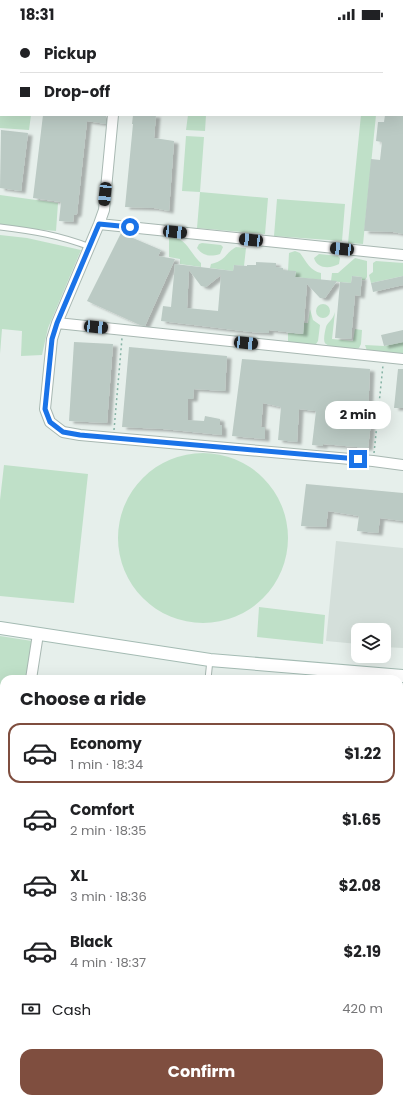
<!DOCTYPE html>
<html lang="en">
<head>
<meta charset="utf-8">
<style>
	:root { --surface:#fff; --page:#f6f6f6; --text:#202124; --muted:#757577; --line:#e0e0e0; --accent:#7f4e3f }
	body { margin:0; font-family:Poppins,sans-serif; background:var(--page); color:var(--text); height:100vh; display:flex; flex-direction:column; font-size:15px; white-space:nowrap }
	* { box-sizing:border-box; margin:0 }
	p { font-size:13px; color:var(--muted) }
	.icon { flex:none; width:22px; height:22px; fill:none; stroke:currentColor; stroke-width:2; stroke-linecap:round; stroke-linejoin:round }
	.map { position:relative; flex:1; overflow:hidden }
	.details { position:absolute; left:0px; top:647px; width:403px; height:428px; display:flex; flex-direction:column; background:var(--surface); border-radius:12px 12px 0 0; box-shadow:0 4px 16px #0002 }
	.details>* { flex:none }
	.top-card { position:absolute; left:0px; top:0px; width:403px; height:88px; box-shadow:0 4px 16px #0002; display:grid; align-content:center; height:88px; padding:0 20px; background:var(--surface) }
	.controls { position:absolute; left:351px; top:595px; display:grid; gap:8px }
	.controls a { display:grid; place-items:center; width:40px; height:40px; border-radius:8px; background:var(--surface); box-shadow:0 4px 16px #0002; font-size:20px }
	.end { position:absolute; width:18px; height:18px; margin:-9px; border:5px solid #1a73e8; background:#fff; box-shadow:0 0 0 2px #fff }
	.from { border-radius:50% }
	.bubble { position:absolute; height:28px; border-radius:12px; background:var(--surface); box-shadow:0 4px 16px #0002; font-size:13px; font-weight:700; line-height:28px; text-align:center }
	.car { position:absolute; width:12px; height:24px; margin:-12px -6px; border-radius:5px; box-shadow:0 0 3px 1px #0007; background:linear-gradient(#222 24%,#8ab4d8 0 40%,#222 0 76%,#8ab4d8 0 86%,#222 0) }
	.top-card b { display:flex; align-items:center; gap:14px; height:38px; font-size:15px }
	.top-card b+b { border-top:1px solid var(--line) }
	.top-card i { width:10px; height:10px; background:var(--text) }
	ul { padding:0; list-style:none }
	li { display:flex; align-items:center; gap:12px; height:60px; margin:0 8px 6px; padding:0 12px; border:2px solid transparent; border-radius:12px }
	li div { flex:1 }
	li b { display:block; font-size:15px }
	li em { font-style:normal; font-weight:700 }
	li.active { border-color:var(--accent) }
	li>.icon { width:36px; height:36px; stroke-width:1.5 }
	h2 { padding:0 20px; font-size:18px; line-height:48px }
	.pay { display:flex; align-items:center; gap:10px; height:44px; padding:0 20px; font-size:15px }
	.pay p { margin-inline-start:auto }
	.primary-button { display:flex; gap:8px; margin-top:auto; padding:8px 20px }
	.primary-button a { flex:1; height:46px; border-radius:12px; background:var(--accent); color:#fff; font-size:16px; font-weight:700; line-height:46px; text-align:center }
	.status { display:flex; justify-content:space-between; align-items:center; height:28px; padding:0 20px; background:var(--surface); direction:ltr }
	.status svg { height:11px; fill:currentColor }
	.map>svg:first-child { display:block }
	.built { fill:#d4dfda }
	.green { fill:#bfe0c8 }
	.building { fill:#bbcac4; fill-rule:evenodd; filter:url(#shadow) }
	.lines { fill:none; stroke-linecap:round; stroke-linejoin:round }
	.lane-casing { stroke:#a8b8b2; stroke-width:7 }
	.street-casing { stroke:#a8b8b2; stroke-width:12 }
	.secondary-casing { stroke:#a4bbb3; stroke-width:14 }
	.path { stroke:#86b3a5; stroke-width:1.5; stroke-dasharray:2 3; stroke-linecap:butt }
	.lane { stroke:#fff; stroke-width:5 }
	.street { stroke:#fff; stroke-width:10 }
	.secondary { stroke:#fff; stroke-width:12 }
	.route { stroke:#1a73e8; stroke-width:5 }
</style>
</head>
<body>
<div class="status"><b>18:31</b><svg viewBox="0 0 49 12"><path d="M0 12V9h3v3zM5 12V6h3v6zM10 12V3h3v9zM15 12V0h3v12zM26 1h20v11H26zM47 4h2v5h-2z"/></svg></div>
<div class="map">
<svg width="403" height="1075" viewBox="0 0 403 1075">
	<defs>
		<filter id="shadow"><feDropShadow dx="4.5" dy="2.5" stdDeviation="1" flood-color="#0004"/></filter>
	</defs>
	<rect width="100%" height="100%" fill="#e6efeb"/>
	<!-- built -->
	<path class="built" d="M336,513L403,520V620L384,619V602H358V616L326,613Z"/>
	<!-- green -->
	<path class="green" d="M0,0H20L1,1V87H31L29,102L0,100Z
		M188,87H206L205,103L186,102Z
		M361,87H376L363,216L348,215Z
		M186,108L204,109L200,164L268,170L265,206L197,200L200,164L182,163Z
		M0,167L58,175L56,203L0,198Z
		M277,171L345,176L342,213L274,208Z
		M0,207L27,210L81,222L48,300L42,327L21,328L22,303L2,301L0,326Z
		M169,210C186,207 190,226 201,235V239L180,236V231L169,229Z
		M202,215L221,217L223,219L220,226C210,229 203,228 197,220L199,216Z
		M236,219L246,220L244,238L234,237L233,243L210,240L211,236C227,232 224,226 236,219Z
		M295,223L300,225C306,233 310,243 321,245V252L295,249L296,243H288L289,225Z
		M319,226L338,228L340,230L339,236C330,241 317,241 314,230Z
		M355,230L367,233V249L365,252H362V249L352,248L351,255L331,253L332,245H338Z
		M376,233L403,235V248L371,255L369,247L373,244V235Z
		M316 283a7 7 0 1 1 14 0a7 7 0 1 1-14 0Z
		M310,281L313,292L320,297L318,313L316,316L313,317L288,314V305L303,306L304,295H308Z
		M335,284L332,311L353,313L355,301L362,302L361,316L359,320C353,321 328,320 325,315C323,312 325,303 326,299C327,295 333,292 335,284Z
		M403,314V326L367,323L365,317L384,318Z
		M118 510a85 85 0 1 1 170 0a85 85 0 1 1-170 0Z
		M4,437L88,446L74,575L0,568V472Z
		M259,579L325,587L323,616L257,609Z
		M0,608L32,613L26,651H4V687L0,686Z
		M0,702L4,703V741L0,763Z
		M399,742H403V804H399Z
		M4,901V1010L0,1009V924Z
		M399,1066L403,1071V1075H229L230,1071H399Z"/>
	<!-- building -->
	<path class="building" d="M43,87H106V96L87,93L77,186L74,187L73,194L59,193L61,174L33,170Z
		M133,87H156L154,110L174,113L169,183L154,180L125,179L133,96H132Z
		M385,87H403V206L393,204L364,203L371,131L380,132L382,114L376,113L378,94H384Z
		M1,102L28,105L21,163L0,160Z
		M121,205L161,222L158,228L175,231L145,298L140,297L87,273Z
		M256,234L276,235V239L283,240V242L296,243L295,249L337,253L325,270H320L307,256L303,306L269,302V305L251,304L161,293L163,278L171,279L175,236L233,243L234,237L247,238V237H256ZM189,242L201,258L206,259L221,247L218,283L187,280Z
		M352,248L362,249L360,268L355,267L351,311L335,310L340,254L351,255Z
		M403,248V257L373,264L371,255Z
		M403,302V314L384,318L381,307Z
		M74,314L113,316L107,395L69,393Z
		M129,319L227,328L225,363L194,361L193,371H188V392L204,393L205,388L220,391V397L222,398V407L163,401L122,399Z
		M242,331L370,341L368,386H372L368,420L323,416V418L312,417L316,383L299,381L297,414L278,412L281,379L263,375L261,399H265V411L232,408Z
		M398,341H403V380H394Z
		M306,456L403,465V493L380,490L378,505L357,503L359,488L328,483L326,499L301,498Z"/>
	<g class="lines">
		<defs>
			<path id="lane" d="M0,199C33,203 59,207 90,219
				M208,651L210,632
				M399,976L403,975"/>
			<path id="street" d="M122,1V0
				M113,87L104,182L99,196L57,295L52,311L45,381L50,394L63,404L80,407L373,433L403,437
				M99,196L403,227
				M57,295L403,331
				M31,651L38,606
				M399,830L403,829
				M0,832L4,809"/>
			<path id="secondary" d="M0,600L210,632L403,648"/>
		</defs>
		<!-- lane casing -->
		<use href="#lane" class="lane-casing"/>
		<!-- street casing -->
		<use href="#street" class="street-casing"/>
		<!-- secondary casing -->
		<use href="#secondary" class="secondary-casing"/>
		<!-- path -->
		<path class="path" d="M114,402L122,310
			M374,425L383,337"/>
		<!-- lane -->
		<use href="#lane" class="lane"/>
		<!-- street -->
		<use href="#street" class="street"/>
		<!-- secondary -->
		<use href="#secondary" class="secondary"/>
	</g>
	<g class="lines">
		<!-- route -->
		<path class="route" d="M130,199L99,196L57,295L52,311L45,381L50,394L63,404L80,407L358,431"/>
	</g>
</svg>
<div class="controls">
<a><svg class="icon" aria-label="layers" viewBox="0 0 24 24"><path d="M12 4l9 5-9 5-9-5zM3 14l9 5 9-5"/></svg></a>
</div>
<i class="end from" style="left:130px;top:199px"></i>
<i class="end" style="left:358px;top:431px"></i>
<div class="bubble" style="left:325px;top:373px;width:66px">2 min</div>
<i class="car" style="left:105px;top:166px;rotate:186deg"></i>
<i class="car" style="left:175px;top:204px;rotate:96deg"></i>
<i class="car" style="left:251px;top:212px;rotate:276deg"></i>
<i class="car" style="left:342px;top:221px;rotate:276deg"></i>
<i class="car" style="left:96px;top:299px;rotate:96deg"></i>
<i class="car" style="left:246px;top:315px;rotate:96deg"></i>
<div class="top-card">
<b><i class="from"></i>Pickup</b>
<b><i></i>Drop-off</b>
</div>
<section class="details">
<h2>Choose a ride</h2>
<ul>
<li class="active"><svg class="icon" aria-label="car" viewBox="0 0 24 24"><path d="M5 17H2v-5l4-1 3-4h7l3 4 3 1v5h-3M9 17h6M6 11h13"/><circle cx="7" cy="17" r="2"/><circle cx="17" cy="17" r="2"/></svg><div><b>Economy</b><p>1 min · 18:34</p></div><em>$1.22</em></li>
<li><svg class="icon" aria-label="car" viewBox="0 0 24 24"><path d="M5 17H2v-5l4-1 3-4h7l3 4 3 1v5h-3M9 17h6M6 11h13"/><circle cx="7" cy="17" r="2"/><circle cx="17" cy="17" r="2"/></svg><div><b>Comfort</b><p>2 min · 18:35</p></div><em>$1.65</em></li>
<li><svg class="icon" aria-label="car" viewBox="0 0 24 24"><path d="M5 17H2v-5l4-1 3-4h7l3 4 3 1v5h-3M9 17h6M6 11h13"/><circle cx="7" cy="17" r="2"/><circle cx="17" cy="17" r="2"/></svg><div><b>XL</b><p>3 min · 18:36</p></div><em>$2.08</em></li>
<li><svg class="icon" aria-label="car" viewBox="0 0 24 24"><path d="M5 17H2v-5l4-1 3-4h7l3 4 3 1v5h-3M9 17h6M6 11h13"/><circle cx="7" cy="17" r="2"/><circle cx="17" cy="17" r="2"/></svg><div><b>Black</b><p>4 min · 18:37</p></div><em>$2.19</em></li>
</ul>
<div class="pay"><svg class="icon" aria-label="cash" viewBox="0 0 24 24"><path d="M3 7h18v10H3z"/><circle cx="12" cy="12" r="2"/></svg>Cash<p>420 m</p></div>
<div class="primary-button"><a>Confirm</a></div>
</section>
</div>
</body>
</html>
